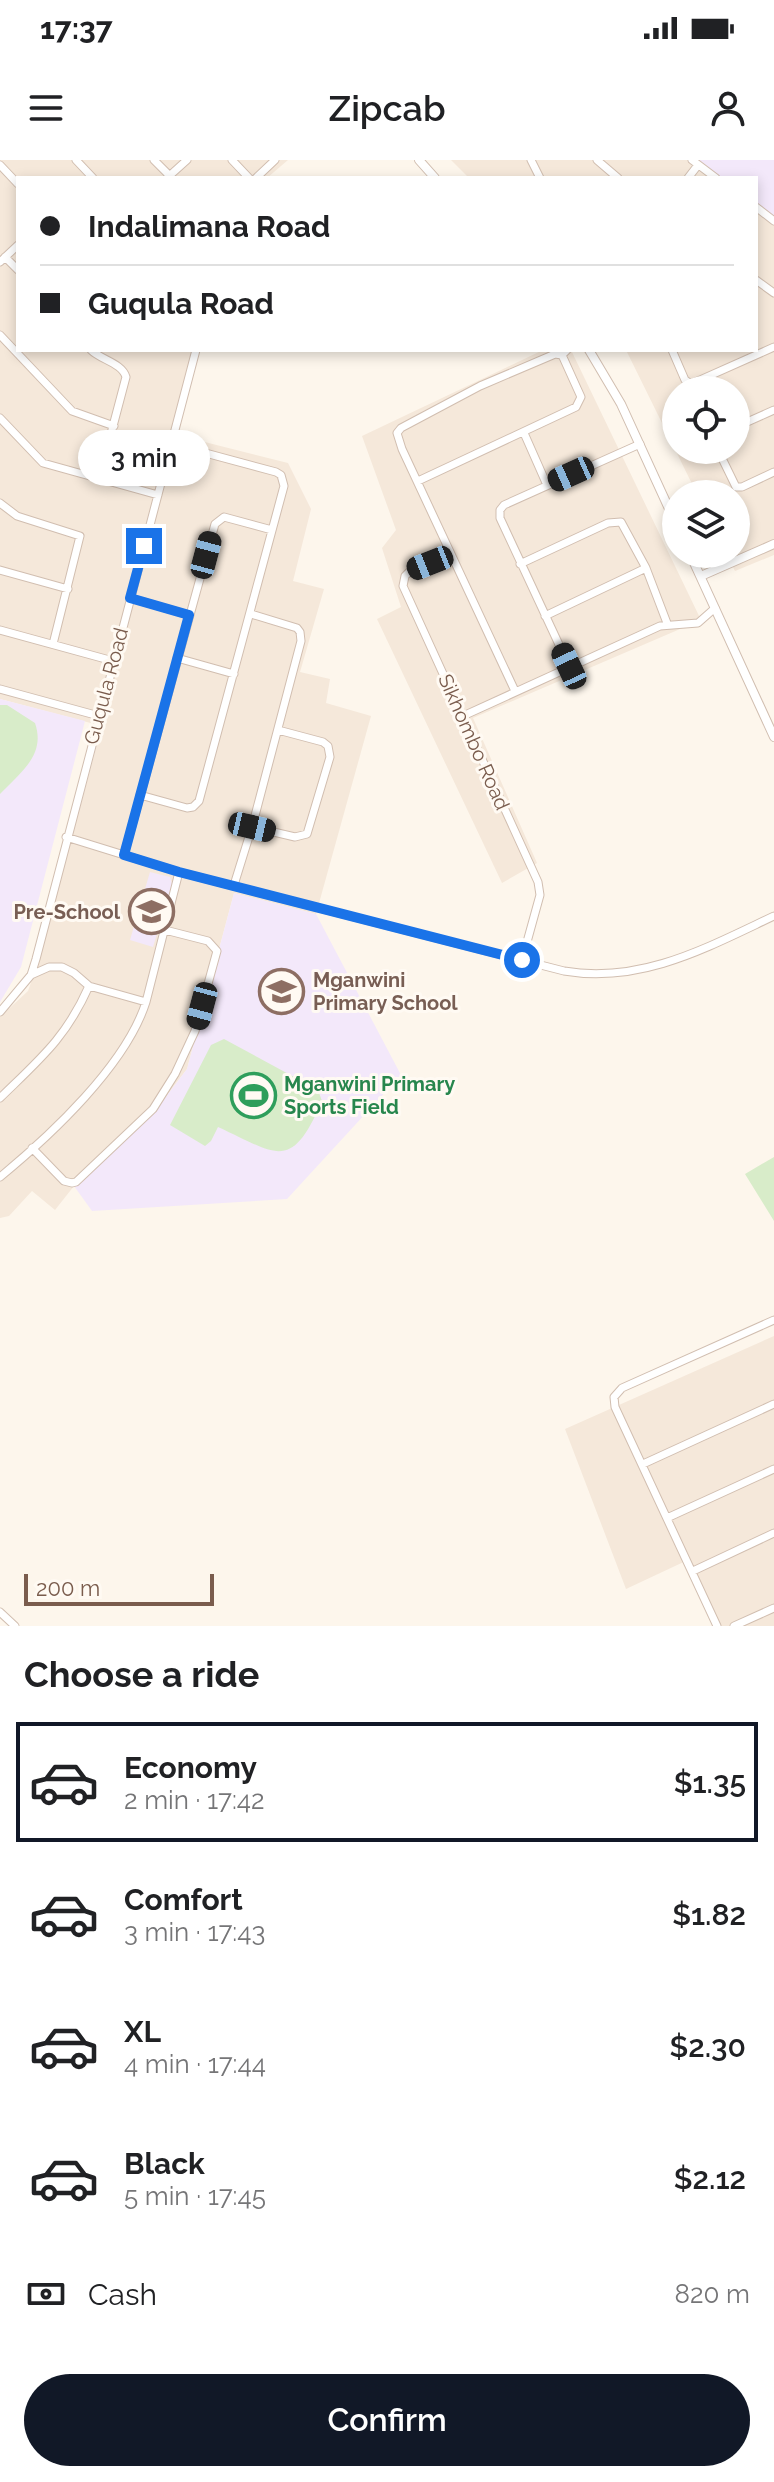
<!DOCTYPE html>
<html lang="en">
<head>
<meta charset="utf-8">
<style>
	:root { --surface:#fff; --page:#f2f2f2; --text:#202124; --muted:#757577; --line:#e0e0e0; --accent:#111827 }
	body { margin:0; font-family:Raleway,sans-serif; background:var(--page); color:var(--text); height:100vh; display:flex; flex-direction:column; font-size:30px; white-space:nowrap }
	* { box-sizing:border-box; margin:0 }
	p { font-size:26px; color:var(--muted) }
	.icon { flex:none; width:44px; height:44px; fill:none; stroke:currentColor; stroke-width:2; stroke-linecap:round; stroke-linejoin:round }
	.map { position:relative; height:1466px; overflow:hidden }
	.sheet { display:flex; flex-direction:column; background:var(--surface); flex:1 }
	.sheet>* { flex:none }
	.banner { position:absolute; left:16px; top:16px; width:742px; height:176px; border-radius:0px; box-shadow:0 4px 12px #0003; display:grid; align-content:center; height:176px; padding:0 24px; background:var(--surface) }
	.tools { position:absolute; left:662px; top:216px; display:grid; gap:16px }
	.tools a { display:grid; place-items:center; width:88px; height:88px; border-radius:50%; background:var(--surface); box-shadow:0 4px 12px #0003; font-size:40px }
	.scale { position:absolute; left:24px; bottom:20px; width:190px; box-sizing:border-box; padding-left:8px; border:4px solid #7a5c4d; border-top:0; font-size:22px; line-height:28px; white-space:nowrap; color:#7a5c4d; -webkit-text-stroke:6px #fffaf3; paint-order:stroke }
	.end { position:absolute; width:36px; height:36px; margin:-18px; border:10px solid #1a73e8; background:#fff; box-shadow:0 0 0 4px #fff }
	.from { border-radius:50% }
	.bubble { position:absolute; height:56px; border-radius:28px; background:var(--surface); box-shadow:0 4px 12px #0003; font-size:26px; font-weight:600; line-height:56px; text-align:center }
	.car { position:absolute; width:24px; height:48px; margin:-24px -12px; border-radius:10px; box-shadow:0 0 6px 2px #0007; background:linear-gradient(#222 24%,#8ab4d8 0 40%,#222 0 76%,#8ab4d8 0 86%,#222 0) }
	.banner b { display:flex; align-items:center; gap:28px; height:76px; font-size:30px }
	.banner b+b { border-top:2px solid var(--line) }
	.banner i { width:20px; height:20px; background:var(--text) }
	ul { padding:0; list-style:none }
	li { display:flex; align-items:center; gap:24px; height:120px; margin:0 16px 12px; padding:0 8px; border:4px solid transparent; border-radius:0px }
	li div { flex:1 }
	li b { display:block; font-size:30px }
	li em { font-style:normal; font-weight:600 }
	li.current { border-color:var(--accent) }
	li>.icon { width:72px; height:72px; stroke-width:1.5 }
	h2 { padding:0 24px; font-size:36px; line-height:96px }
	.pay { display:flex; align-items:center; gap:20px; height:88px; padding:0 24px; font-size:30px }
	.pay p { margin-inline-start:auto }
	.action { display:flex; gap:16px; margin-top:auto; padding:16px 24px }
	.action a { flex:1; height:92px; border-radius:48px; background:var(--accent); color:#fff; font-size:32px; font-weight:600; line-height:92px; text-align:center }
	.status { display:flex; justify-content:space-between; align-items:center; height:56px; padding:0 40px; background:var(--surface); direction:ltr }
	.status svg { height:22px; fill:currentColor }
	header { display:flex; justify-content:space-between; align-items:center; height:104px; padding:0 24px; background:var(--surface); font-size:36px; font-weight:600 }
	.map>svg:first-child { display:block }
	.residential { fill:#f5e8da; fill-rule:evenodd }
	.education { fill:#f3e8fa }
	.green { fill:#d8ecc9 }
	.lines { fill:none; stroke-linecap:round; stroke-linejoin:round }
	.minor-casing { stroke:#d1beb0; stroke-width:9 }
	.tertiary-casing { stroke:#d1beb0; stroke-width:10 }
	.minor { stroke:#fff; stroke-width:7 }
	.tertiary { stroke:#fff; stroke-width:8 }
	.route { stroke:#1a73e8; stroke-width:10 }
	.labels { text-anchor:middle; stroke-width:6; stroke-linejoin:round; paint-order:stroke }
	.street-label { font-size:20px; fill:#7a5c4d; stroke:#fffaf3 }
	.education-label { font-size:20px; font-weight:bold; fill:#785e54; stroke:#fffaf3; text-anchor:end }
	.leisure-label { font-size:20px; font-weight:bold; fill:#27864d; stroke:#fffaf3; text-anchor:start }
</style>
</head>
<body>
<div class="status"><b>17:37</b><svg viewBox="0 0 49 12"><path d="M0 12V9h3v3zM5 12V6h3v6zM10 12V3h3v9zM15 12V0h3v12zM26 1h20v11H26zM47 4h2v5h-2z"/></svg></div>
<header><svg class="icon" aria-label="menu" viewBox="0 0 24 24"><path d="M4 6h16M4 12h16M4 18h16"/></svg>Zipcab<svg class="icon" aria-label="person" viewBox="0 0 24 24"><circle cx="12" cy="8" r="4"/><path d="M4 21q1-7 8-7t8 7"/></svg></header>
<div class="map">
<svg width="774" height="1466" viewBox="0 0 774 1466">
	<rect width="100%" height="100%" fill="#fdf6ec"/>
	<!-- residential -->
	<path class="residential" d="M0,0H288L267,18H18V190H199L177,275L288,303L311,349L293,421L324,429L300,512L330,519L326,543L371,556L316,754L234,733L187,909L155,951L74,1026L55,1050L32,1031L9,1056L0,1058V857L28,831L39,800L102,566L0,539Z
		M451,0H774V395L735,411L726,394H736V334H697L626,190H756V18H469ZM676,230H736V290H676Z
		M543,190H571L701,460L473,558L537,703L502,723L377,459L401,447L382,388L396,370L362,276Z
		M774,1176V1466H721L690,1399L626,1429L565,1269Z"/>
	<!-- education -->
	<path class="education" d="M697,0H774V59L756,45V18H721Z
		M0,539L85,561L21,807L0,842Z
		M150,712L170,717L172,724L153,787L130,780Z
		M234,733L316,754L401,915L287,1039L92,1051L74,1026L155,951L187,909Z"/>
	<!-- green -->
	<path class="green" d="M0,545H7L35,563C46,595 21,612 0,634Z
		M224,879L318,930L322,941C291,1013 277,994 218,967L211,981L205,986L170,965L211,885Z
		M774,997V1061L745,1014Z"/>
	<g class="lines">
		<defs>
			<path id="minor" d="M76,0L93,18
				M154,0L170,16
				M232,0L249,18
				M531,0L540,18
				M597,0L618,18
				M692,0L716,18
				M0,5L18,24
				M167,18L187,0
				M256,18L275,0
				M688,18L698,5
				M756,47L774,61
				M5,97L18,110
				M0,102L18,85
				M756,120L774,133
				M0,175L72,251L114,266
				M91,190C101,200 122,203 126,217L99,319
				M672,190L685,220L691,224L774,187
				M0,258L43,303L158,335
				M736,267L774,250
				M524,273L547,325
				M718,290L736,327H742L774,312
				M418,321L576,247L581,237L562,195
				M0,343L17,356L80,376L53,484
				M451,395L409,412L405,416L403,426L538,722L540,735L522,800
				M520,404L608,363L621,362L646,408L667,463
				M0,410L68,429
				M130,438L189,455
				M545,456L646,408
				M0,470L113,501
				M177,498L234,514
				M569,506L500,358V350L504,345L640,284
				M0,529L99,556
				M515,531L402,289L397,273L401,268L480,226L555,194L562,195L567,190
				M463,556L660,466L698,463L715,448
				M140,635L187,648L193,647L199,641L284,326L281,315L276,312L172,284
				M252,667L295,677L307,674L330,597L328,586L323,582L278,570
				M66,677L179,712L564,811C641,824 706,788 774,756
				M124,695L215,364L224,357L272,370
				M234,725L252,667L301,481L300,472L297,468L251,454
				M31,815L49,807H62L74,813L89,826L146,842
				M0,852L31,815L36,799L196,190
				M0,938C40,899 66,878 89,826
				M32,988L64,1021L72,1023L76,1022L153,949L175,914L195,871L217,791L208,781L165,770
				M0,1017C51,975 126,905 146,842L179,712
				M643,1304L774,1244
				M667,1358L774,1309
				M693,1411L774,1373
				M0,1452L15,1466
				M717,1466L615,1247L614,1237L622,1228L774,1160
				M734,1466L774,1448"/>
			<path id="tertiary" d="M419,0L435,18
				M589,190L621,244L676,364
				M690,394L774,577
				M701,416L774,384"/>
		</defs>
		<!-- minor casing -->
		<use href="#minor" class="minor-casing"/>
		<!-- tertiary casing -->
		<use href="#tertiary" class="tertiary-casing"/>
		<!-- minor -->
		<use href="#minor" class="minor"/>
		<!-- tertiary -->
		<use href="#tertiary" class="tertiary"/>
	</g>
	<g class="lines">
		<!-- route -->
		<path class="route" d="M144,386L130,438L189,455L124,695L179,712L522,800"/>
	</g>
	<!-- icons -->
	<defs>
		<symbol id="school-ring" viewBox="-11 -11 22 22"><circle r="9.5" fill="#fffaf3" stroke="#8d6e63" stroke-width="1.5"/><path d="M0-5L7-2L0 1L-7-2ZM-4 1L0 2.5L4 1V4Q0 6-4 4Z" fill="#8d6e63"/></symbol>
		<symbol id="stadium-ring" viewBox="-11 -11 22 22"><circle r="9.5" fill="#fffaf3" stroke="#2e9e5b" stroke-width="1.5"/><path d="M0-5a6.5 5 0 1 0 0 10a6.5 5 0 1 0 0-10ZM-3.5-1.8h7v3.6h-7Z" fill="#2e9e5b"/></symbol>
	</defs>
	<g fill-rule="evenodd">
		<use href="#school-ring" x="126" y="726" width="51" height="51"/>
		<use href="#school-ring" x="256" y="806" width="51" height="51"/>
		<use href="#stadium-ring" x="228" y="910" width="51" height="51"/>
	</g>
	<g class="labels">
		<!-- street labels -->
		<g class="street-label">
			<text transform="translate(106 526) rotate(-75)" y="7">Guqula Road</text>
			<text transform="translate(474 582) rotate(66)" y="7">Sikhombo Road</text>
		</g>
		<!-- education labels -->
		<g class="education-label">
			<text x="120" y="759">Pre-School</text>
			<text x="313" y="827" text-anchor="start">Mganwini<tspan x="313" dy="23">Primary School</tspan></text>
		</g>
		<!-- leisure labels -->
		<g class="leisure-label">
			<text x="284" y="931">Mganwini Primary<tspan x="284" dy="23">Sports Field</tspan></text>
		</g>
	</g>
</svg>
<div class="tools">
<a><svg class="icon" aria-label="locate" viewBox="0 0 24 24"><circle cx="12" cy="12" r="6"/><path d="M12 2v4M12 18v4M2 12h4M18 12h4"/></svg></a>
<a><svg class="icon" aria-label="layers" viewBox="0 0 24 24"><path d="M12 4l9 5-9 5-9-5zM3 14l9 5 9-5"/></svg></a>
</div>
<div class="scale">200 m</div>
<i class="end from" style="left:522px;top:800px"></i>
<i class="end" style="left:144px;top:386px"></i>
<div class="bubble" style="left:78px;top:270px;width:132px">3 min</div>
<i class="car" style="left:571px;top:314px;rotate:246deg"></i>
<i class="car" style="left:206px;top:395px;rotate:15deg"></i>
<i class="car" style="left:430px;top:403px;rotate:248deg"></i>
<i class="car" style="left:569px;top:506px;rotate:335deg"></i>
<i class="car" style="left:252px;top:667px;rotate:103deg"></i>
<i class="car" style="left:202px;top:846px;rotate:195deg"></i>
<div class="banner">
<b><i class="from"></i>Indalimana Road</b>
<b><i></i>Guqula Road</b>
</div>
</div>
<section class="sheet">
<h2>Choose a ride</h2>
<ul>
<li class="current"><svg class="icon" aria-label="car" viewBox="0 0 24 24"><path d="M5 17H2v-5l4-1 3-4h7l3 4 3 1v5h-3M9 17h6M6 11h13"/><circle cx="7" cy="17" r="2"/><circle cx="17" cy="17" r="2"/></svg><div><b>Economy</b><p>2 min · 17:42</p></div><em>$1.35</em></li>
<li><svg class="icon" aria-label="car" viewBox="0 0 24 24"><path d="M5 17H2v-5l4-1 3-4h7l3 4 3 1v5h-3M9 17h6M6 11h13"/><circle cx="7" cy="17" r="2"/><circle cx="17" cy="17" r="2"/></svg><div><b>Comfort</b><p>3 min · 17:43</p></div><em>$1.82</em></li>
<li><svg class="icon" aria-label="car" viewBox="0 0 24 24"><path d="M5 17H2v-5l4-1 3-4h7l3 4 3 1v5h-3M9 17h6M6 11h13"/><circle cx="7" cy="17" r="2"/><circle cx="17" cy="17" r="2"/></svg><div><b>XL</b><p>4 min · 17:44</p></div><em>$2.30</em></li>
<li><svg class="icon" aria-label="car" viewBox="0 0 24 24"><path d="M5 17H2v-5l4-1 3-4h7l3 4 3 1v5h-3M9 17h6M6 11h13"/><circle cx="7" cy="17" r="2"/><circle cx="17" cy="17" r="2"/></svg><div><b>Black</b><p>5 min · 17:45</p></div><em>$2.12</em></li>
</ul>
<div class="pay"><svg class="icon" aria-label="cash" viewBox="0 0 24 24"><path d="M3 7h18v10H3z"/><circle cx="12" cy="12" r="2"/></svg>Cash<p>820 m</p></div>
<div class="action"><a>Confirm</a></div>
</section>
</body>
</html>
